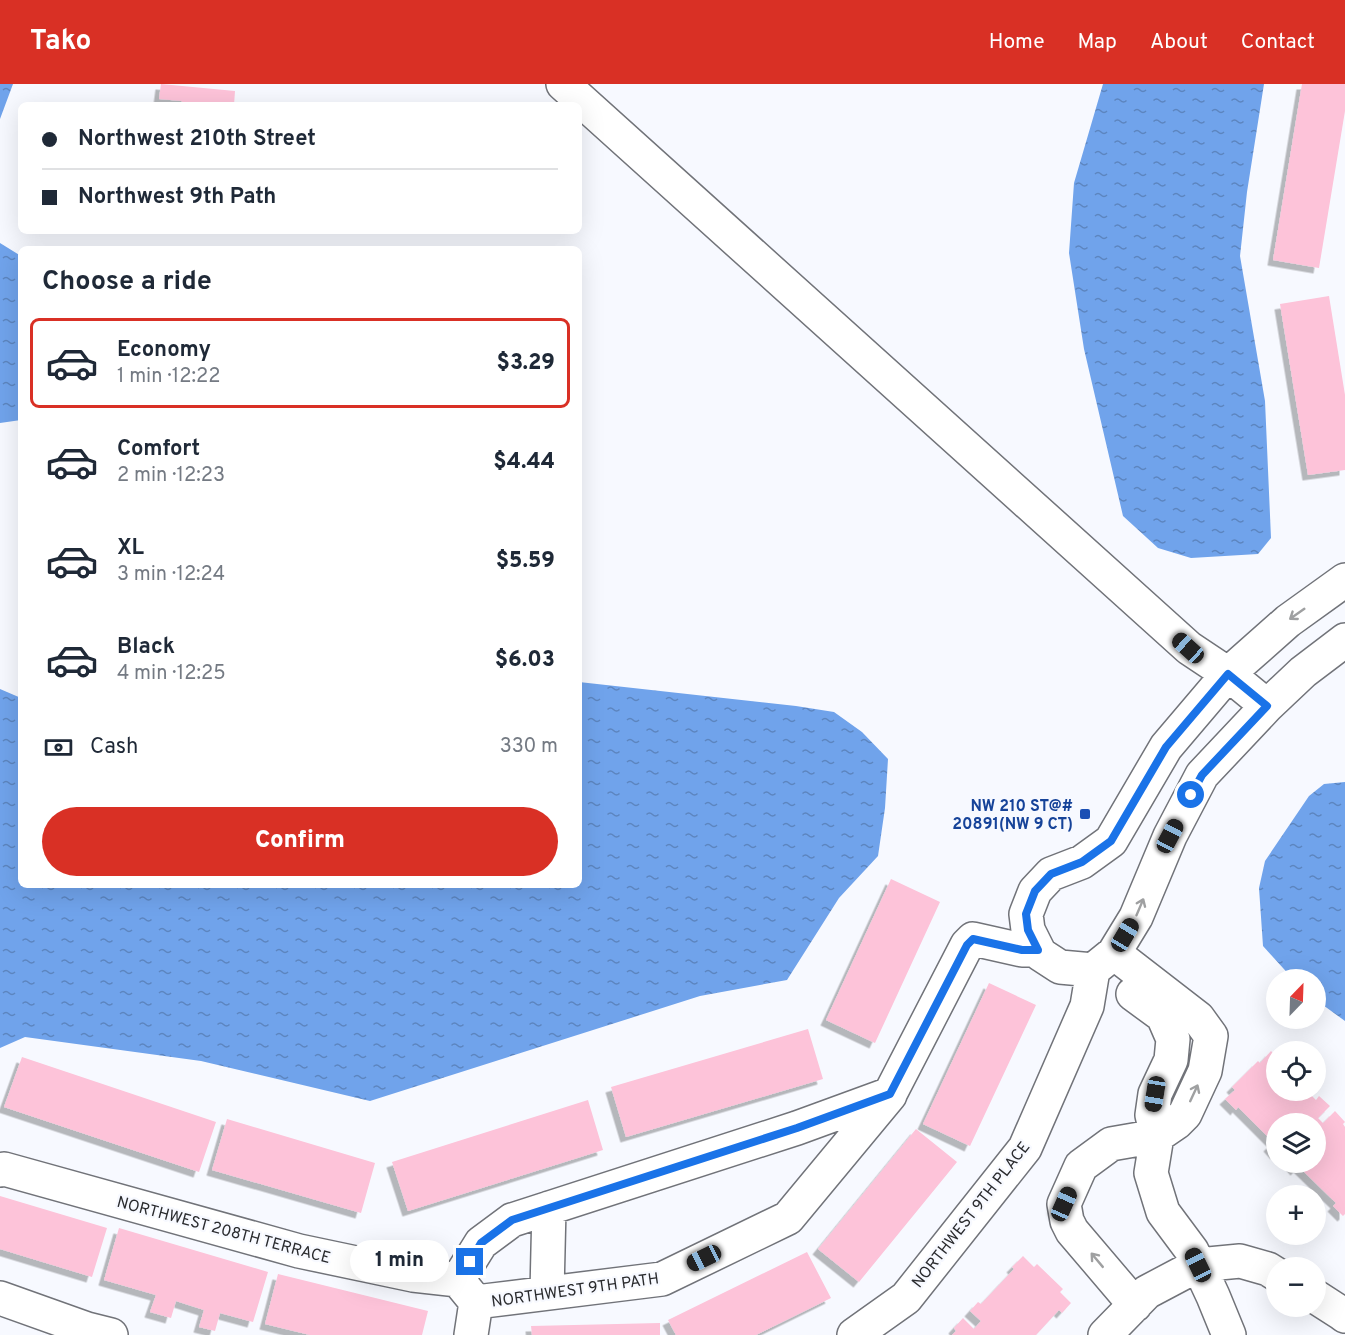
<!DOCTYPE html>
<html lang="en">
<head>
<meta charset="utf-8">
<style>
	:root { --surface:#fff; --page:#f2f2f3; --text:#1f2937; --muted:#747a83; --line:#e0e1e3; --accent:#d93025 }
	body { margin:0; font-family:Overpass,sans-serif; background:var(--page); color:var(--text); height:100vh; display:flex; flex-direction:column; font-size:22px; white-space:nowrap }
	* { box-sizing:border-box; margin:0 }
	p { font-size:20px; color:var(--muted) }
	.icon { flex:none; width:33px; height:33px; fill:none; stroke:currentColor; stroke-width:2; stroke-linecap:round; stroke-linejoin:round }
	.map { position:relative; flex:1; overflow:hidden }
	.drawer { position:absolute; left:18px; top:162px; width:564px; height:642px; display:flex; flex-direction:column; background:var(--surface); border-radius:9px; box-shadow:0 6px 24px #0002 }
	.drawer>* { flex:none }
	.hud { position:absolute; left:18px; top:18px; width:564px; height:132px; border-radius:9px; box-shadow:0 6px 24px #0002; display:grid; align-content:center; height:132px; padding:0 24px; background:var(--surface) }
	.needle { width:39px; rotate:23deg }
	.tools { position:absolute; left:1266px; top:885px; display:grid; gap:12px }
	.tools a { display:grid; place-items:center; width:60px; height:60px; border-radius:50%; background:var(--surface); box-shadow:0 6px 24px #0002; font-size:30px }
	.end { position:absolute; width:27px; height:27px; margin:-14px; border:8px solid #1a73e8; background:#fff; box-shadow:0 0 0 3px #fff }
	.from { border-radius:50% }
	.bubble { position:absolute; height:42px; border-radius:21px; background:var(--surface); box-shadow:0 6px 24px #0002; font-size:20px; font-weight:800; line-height:42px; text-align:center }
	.car { position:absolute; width:18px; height:36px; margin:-18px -9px; border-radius:8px; box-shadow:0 0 4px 2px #0007; background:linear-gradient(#222 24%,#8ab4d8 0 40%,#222 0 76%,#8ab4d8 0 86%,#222 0) }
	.hud b { display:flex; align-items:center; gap:21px; height:57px; font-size:22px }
	.hud b+b { border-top:2px solid var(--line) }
	.hud i { width:15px; height:15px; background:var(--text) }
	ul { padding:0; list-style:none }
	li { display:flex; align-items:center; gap:18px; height:90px; margin:0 12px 9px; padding:0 12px; border:3px solid transparent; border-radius:9px }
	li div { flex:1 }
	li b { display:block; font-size:22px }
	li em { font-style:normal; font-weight:800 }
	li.current { border-color:var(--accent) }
	li>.icon { width:54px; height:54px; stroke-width:1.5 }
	h2 { padding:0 24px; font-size:27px; line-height:72px }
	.pay { display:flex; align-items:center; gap:15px; height:66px; padding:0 24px; font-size:22px }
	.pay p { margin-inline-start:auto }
	.primary-button { display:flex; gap:12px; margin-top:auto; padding:12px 24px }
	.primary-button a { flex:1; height:69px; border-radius:36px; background:var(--accent); color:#fff; font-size:24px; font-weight:800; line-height:69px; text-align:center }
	header { display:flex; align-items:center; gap:36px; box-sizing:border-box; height:84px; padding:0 30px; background:var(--accent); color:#fff }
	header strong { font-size:28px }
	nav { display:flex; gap:33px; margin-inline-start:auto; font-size:21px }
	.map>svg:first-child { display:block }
	.water { fill:url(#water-ripples) }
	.building { fill:#fdc3d9; filter:url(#shadow) }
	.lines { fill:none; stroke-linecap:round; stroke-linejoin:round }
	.minor-casing { stroke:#717379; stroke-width:36 }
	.minor { stroke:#fff; stroke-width:33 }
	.oneway { stroke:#9fa0a1 }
	.route { stroke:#1a73e8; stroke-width:8 }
	.transit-dot { fill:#1a4fb4; stroke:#f7f9ff; stroke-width:2 }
	.labels { text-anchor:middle; stroke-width:4.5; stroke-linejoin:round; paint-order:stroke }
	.transit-label { font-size:16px; font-weight:bold; fill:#164399; stroke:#f7f9ff; text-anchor:end }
	.street-label { font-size:16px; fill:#2a2b2e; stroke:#f7f9ff }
</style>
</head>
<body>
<header>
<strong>Tako</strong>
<nav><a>Home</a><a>Map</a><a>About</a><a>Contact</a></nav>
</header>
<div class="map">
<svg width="1345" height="1251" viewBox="0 0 1345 1251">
	<defs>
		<pattern id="water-ripples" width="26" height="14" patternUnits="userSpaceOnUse" patternTransform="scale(1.5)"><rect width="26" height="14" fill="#70a3eb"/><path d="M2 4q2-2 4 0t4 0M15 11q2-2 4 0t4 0" fill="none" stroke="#5c85bf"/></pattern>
		<filter id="shadow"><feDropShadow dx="-5.5" dy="5.5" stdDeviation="0" flood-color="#0004"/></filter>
	</defs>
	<rect width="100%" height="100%" fill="#f7f9ff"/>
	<!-- water -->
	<path class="water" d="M0,0H13L0,35Z
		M1103,0H1264L1247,108L1240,172L1265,317L1271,454L1258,470L1191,474L1158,464L1123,432L1084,265L1069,169L1074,99Z
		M0,159L21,172V336L0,339Z
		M579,598L796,622L834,628L862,648L888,675L885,724L878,772L839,814L787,896L700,912L370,1017L201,977L25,953L0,964V605L21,614V801H579Z
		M1345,698V937L1316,916V896L1293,895L1263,862L1259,804L1265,777L1309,712L1324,700Z"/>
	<!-- building -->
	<path class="building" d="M161,0L235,7L234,21H181L182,17L159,15Z
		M1302,0H1345V27L1319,184L1273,176Z
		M1329,212L1345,311V386L1308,391L1280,220Z
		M891,795L940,818L875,959L826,936Z
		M989,899L1036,921L970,1062L923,1040Z
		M808,945L823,995L626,1053L611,1003Z
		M1271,967L1276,972V1006H1306L1316,1016L1319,1012L1330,1022L1318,1034L1323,1039L1335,1027L1345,1038L1343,1040L1345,1043V1130L1343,1132L1333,1122L1336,1119L1299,1083L1296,1086L1289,1078H1316V1040H1276V1070L1269,1062L1273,1058L1238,1023L1236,1026L1225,1015L1235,1006L1232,1003L1258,977L1260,979Z
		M22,973L216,1038L199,1088L4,1023Z
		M588,1016L603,1066L408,1127L392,1078Z
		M227,1035L375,1079L361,1129L212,1086Z
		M916,1045L957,1078L859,1198L818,1165Z
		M0,1112L107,1144L92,1193L0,1165Z
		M119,1144L268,1188L253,1238L220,1229L215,1247L199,1243L204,1226L176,1217L171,1234L150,1228L156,1211L104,1196Z
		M807,1168L831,1214L756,1251H676L668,1236Z
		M1023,1172L1034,1183L1037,1180L1063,1205L1060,1208L1071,1219L1062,1229L1059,1226L1036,1251H952L956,1247L954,1244L963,1234L974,1245L981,1237L970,1227L978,1218L981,1220L1014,1185L1012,1183Z
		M278,1190L428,1227L422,1251H310L265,1240Z
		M660,1239V1251H532L531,1242Z"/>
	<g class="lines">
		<defs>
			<path id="minor" d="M563,0L1189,564L1228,590L1267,622
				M1345,496L1288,537L1228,590L1166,663L1111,757L1082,778L1051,790L1035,807L1026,830L1028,846L1040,870L1060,883L1093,886L1114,869L1136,833L1170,752L1202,691L1267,622L1303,588L1345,556
				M1114,869L1198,934L1211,952L1205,987L1185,1030L1176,1039L1157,1052L1111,1060L1081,1082L1064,1120L1067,1137L1072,1147L1135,1221
				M1133,910L1163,932L1173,955L1171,976L1155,1010L1152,1031L1157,1052L1151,1089L1163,1128L1192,1167L1213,1212L1229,1251
				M0,1086L4,1085L299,1167L413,1191L458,1196L476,1218
				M458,1196L481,1159L512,1136L797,1044L890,1010L967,861L973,855L1022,866H1038
				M547,1208L549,1124
				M1316,1213L1341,1229L1345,1232
				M0,1214L87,1245L111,1251
				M476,1218L662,1195L788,1134L890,1011
				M471,1251L476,1218
				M854,1251L906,1214L1025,1064L1087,922L1093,886
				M1105,1251L1147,1208L1198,1181L1240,1177L1268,1185L1276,1190"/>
		</defs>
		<!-- minor casing -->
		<use href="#minor" class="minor-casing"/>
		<!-- minor -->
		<use href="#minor" class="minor"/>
	</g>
	<!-- one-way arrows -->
	<defs><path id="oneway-shaft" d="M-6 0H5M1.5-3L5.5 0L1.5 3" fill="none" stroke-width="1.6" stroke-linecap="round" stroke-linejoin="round" transform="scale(1.5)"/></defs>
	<g class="oneway">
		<use href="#oneway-shaft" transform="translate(1297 530) rotate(145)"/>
		<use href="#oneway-shaft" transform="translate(1140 823) rotate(-67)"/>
		<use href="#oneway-shaft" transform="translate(1194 1009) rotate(-65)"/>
		<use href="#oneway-shaft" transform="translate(1097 1176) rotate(-130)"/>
	</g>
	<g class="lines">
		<!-- route -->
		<path class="route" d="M470,1178L481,1159L512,1136L797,1044L890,1010L967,861L973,855L1022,866H1038L1028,846L1026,830L1035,807L1051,790L1082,778L1111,757L1166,663L1228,590L1267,622L1202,691L1191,711"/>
	</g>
	<!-- markers -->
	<rect class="transit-dot" x="1079" y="724" width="12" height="12" rx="3"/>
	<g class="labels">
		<!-- transit labels -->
		<g class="transit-label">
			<text x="1073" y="727">NW 210 ST@#<tspan x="1073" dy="18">20891(NW 9 CT)</tspan></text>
		</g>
		<!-- street labels -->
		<g class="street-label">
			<text transform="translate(970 1130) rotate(-52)" y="6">NORTHWEST 9TH PLACE</text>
			<text transform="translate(224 1145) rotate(15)" y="6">NORTHWEST 208TH TERRACE</text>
			<text transform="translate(575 1205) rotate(-8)" y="6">NORTHWEST 9TH PATH</text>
		</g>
	</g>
</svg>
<div class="tools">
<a><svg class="needle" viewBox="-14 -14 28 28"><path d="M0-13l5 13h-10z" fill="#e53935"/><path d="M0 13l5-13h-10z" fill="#747a83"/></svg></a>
<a><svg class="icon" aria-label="locate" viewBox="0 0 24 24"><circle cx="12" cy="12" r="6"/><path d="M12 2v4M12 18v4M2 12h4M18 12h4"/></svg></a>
<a><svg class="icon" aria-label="layers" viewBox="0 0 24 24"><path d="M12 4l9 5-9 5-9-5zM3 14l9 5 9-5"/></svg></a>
<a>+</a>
<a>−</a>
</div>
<i class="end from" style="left:1191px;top:711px"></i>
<i class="end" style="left:470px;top:1178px"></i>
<div class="bubble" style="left:350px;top:1156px;width:99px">1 min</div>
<i class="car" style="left:1188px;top:564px;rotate:312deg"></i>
<i class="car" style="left:1170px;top:752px;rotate:28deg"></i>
<i class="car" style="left:1125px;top:851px;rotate:31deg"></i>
<i class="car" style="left:1155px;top:1010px;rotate:189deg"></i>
<i class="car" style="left:1064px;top:1120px;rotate:24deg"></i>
<i class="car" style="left:704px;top:1174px;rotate:244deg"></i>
<i class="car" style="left:1198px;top:1181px;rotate:334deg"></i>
<div class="hud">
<b><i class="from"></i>Northwest 210th Street</b>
<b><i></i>Northwest 9th Path</b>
</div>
<section class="drawer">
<h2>Choose a ride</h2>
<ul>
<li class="current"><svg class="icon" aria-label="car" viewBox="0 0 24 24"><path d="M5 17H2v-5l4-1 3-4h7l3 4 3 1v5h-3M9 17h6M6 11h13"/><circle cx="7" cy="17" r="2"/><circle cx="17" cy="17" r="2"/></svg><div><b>Economy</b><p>1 min · 12:22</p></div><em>$3.29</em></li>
<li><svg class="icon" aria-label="car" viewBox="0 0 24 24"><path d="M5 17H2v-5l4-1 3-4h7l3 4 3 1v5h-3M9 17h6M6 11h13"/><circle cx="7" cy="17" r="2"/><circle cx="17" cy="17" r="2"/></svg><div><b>Comfort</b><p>2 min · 12:23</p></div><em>$4.44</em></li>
<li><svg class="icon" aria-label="car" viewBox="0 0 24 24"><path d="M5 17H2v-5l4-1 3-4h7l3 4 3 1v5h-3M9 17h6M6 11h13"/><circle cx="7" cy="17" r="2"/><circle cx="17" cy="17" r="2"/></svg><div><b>XL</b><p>3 min · 12:24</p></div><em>$5.59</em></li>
<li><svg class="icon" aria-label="car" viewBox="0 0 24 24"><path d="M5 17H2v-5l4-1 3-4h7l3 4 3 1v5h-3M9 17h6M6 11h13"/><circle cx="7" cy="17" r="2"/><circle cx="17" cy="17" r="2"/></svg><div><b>Black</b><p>4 min · 12:25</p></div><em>$6.03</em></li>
</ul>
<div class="pay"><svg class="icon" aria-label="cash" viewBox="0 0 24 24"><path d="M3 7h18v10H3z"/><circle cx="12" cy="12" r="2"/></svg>Cash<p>330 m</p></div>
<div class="primary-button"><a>Confirm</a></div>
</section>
</div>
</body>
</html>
